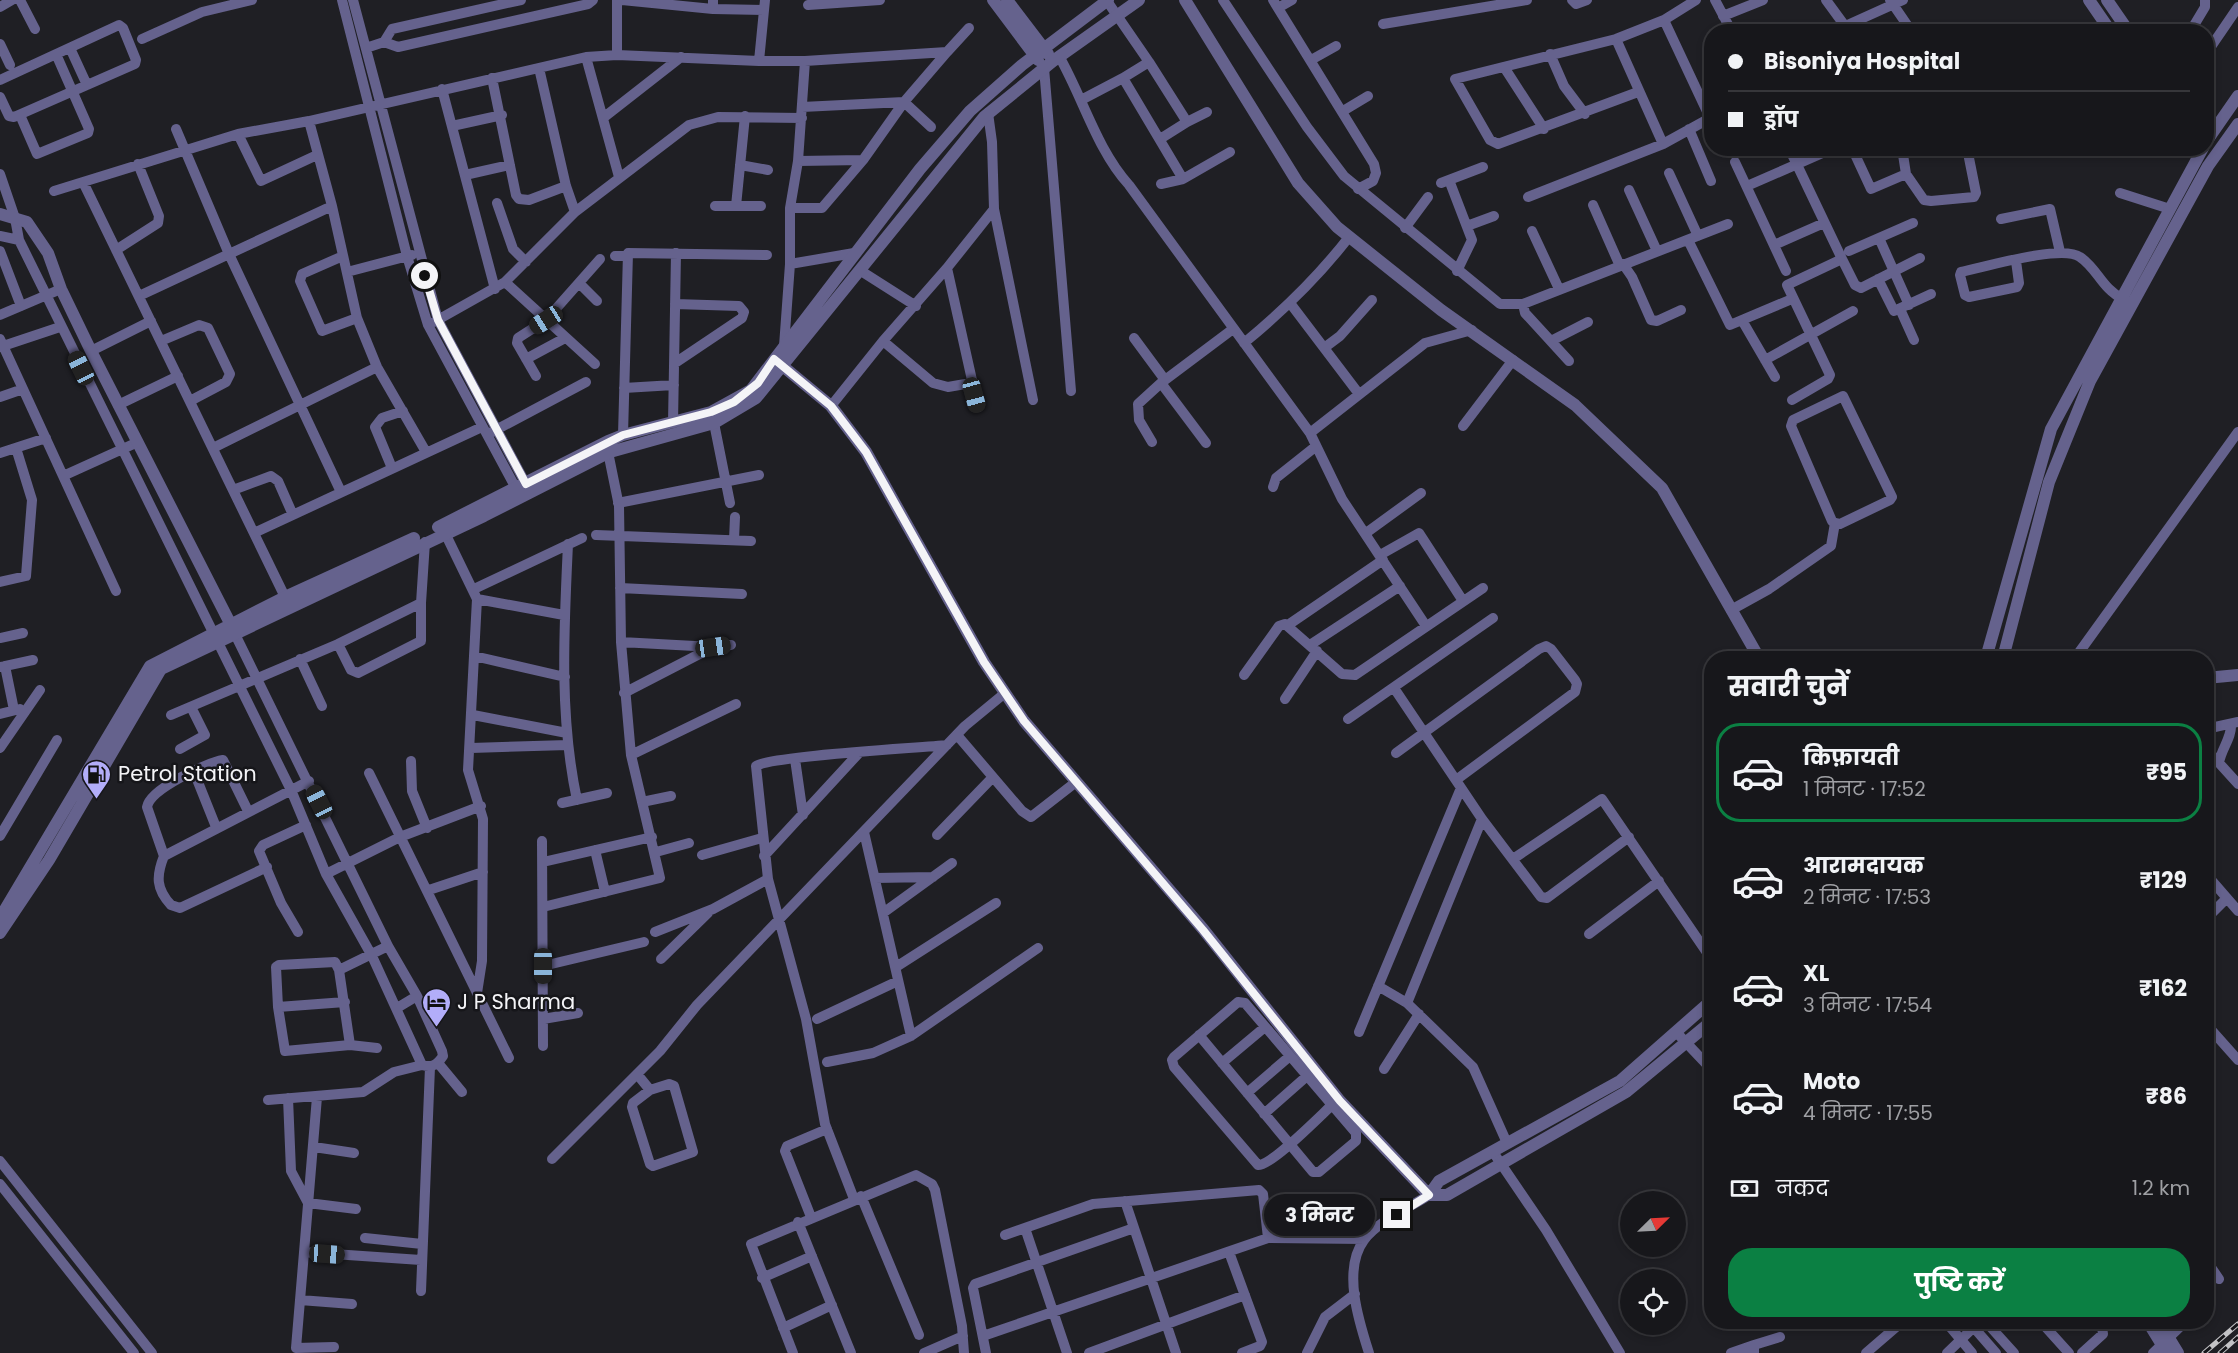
<!DOCTYPE html>
<html lang="hi">
<head>
<meta charset="utf-8">
<style>
	:root { --surface:#17171b; --page:#202024; --text:#f1f3f6; --muted:#9e9fa3; --line:#36363a; --accent:#0b8043 }
	body { margin:0; font-family:Poppins,"Noto Sans Devanagari",sans-serif; background:var(--page); color:var(--text); height:100vh; display:flex; flex-direction:column; font-size:22px; white-space:nowrap }
	* { box-sizing:border-box; margin:0 }
	p { font-size:20px; color:var(--muted) }
	.icon { flex:none; width:33px; height:33px; fill:none; stroke:currentColor; stroke-width:2; stroke-linecap:round; stroke-linejoin:round }
	.map { position:relative; flex:1; overflow:hidden }
	.side { position:absolute; left:1704px; top:651px; width:510px; height:678px; display:flex; flex-direction:column; background:var(--surface); border-radius:24px; box-shadow:0 3px 9px #0003,0 0 0 2px var(--line) }
	.side>* { flex:none }
	.top-card { position:absolute; left:1704px; top:24px; width:510px; height:132px; border-radius:24px; box-shadow:0 3px 9px #0003,0 0 0 2px var(--line); display:grid; align-content:center; height:132px; padding:0 24px; background:var(--surface) }
	.needle { width:39px; rotate:66deg }
	.controls { position:absolute; left:1620px; top:1191px; display:grid; gap:12px }
	.controls a { display:grid; place-items:center; width:66px; height:66px; border-radius:50%; background:var(--surface); box-shadow:0 3px 9px #0003,0 0 0 2px var(--line); font-size:30px }
	.end { position:absolute; width:27px; height:27px; margin:-14px; border:8px solid #f4f4f7; background:#111; box-shadow:0 0 0 3px #111 }
	.from { border-radius:50% }
	.bubble { position:absolute; height:42px; border-radius:21px; background:var(--surface); box-shadow:0 3px 9px #0003,0 0 0 2px var(--line); font-size:20px; font-weight:700; line-height:42px; text-align:center }
	.car { position:absolute; width:18px; height:36px; margin:-18px -9px; border-radius:8px; box-shadow:0 0 4px 2px #0007; background:linear-gradient(#222 24%,#8ab4d8 0 40%,#222 0 76%,#8ab4d8 0 86%,#222 0) }
	.top-card b { display:flex; align-items:center; gap:21px; height:57px; font-size:22px }
	.top-card b+b { border-top:2px solid var(--line) }
	.top-card i { width:15px; height:15px; background:var(--text) }
	ul { padding:0; list-style:none }
	li { display:flex; align-items:center; gap:18px; height:99px; margin:0 12px 9px; padding:0 12px; border:3px solid transparent; border-radius:24px }
	li div { flex:1 }
	li b { display:block; font-size:22px }
	li em { font-style:normal; font-weight:700 }
	li.selected { border-color:var(--accent) }
	li>.icon { width:54px; height:54px; stroke-width:1.5 }
	h2 { padding:0 24px; font-size:27px; line-height:72px }
	.pay { display:flex; align-items:center; gap:15px; height:66px; padding:0 24px; font-size:22px }
	.pay p { margin-inline-start:auto }
	.action { display:flex; gap:12px; margin-top:auto; padding:12px 24px }
	.action a { flex:1; height:69px; border-radius:24px; background:var(--accent); color:#fff; font-size:24px; font-weight:700; line-height:69px; text-align:center }
	.map>svg:first-child { display:block }
	.lines { fill:none; stroke-linecap:round; stroke-linejoin:round }
	.minor { stroke:#65628d; stroke-width:10 }
	.tertiary { stroke:#65628d; stroke-width:12 }
	.rail-casing { stroke:#c3c3c6; stroke-width:5 }
	.rail { stroke:#16161a; stroke-width:3; stroke-dasharray:9; stroke-linecap:butt }
	.tertiary-bridge { stroke:#65628d; stroke-width:12 }
	.route { stroke:#f4f4f7; stroke-width:8 }
	.labels { text-anchor:middle; stroke-width:5; stroke-linejoin:round; paint-order:stroke }
	.poi-label { font-size:21px; fill:#f4f4f7; stroke:#16161a; text-anchor:start }
</style>
</head>
<body>
<div class="map">
<svg width="2238" height="1353" viewBox="0 0 2238 1353">
	<rect width="100%" height="100%" fill="#1f1f24"/>
	<g class="lines">
		<!-- minor -->
		<path class="minor" d="M20,0L35,29
			M342,0L407,256L428,325L519,494
			M353,0L438,320L528,488
			M617,0V55L759,61
			M622,0L713,9
			M713,0V9L764,10
			M765,0L759,61H805L947,52L969,28
			M1223,0L1307,127L1344,176L1500,304H1523L1728,224
			M1273,0L1374,164L1376,173L1373,181L1358,189
			M1572,0L1576,4L1587,0
			M1715,0L1732,32
			M1826,0L1845,26
			M1890,0L1912,32
			M1107,1L1149,62
			M808,5L880,0
			M0,7L12,0
			M1278,8L1292,0
			M1723,16L1763,0
			M1664,20L1710,118
			M1383,24L1527,0
			M1832,32L1903,0
			M2190,32L2205,7V0
			M142,39L202,12L252,0
			M1616,39L1663,144
			M384,42L392,29L521,0
			M0,44L10,65
			M70,48L87,85
			M366,48L384,42L398,47L588,4L593,0
			M1550,54L1564,86L1585,114
			M2206,54L2238,7
			M1059,56C1083,98 1097,150 1129,185L1310,433L1342,499L1426,626
			M586,57L619,177
			M1311,60L1336,46
			M805,61L798,161L790,208H822L863,160L904,102L947,52
			M1504,67L1544,129
			M539,68L566,186L575,212
			M1044,68L1071,391
			M492,78L516,195L519,199L529,200L566,186
			M0,80L119,25L123,28L136,60L135,64L14,117L9,116L0,97
			M442,89L495,289
			M1638,92L1498,144L1490,140L1455,79L1616,39L1664,20L1696,0
			M1083,99L1123,78
			M802,107L904,102L931,127
			M1343,111L1368,96
			M988,113L992,142L994,209L1033,400
			M20,115L37,154L88,133L89,129L56,54
			M603,118L681,57
			M309,121L332,206L357,318L377,367L426,452
			M1187,122L1207,112
			M452,126L502,115
			M176,129L229,254L341,492
			M1689,129L1711,181
			M238,134L261,181L317,155
			M1160,139L1187,122L1149,62L1123,78L1183,179
			M1789,148L1842,259L1787,285L1830,375L1828,379L1792,400
			M1852,148L1871,189L1906,174
			M1902,148L1906,174L1924,200L1931,201L1974,197L1976,193L1967,148
			M798,161L863,160
			M1735,162L1786,271
			M740,165L768,170
			M1669,173L1698,236
			M0,174L15,218L19,240L291,790L326,874L372,956L422,1065C432,1068 437,1065 443,1056L442,1051L417,996L388,946L232,628
			M465,175L510,165
			M1449,180L1472,240L1457,271
			M83,182L285,597
			M1441,183L1483,167
			M1161,184L1183,179L1230,152
			M1747,186L1834,148
			M1629,190L1657,251
			M54,191L238,134L309,121L586,57L617,55
			M2120,193L2170,209
			M1528,197L1663,144L1712,117
			M497,203L513,249L526,262
			M1593,205L1620,266
			M715,206H761
			M736,206L745,116
			M2001,219L2050,209L2060,252
			M1467,226L1494,216
			M1405,228L1428,197
			M1532,231L1559,289
			M0,236L19,240
			M1879,238L1909,305
			M1688,240L1730,325L1792,299
			M1774,245L1824,223
			M116,250L158,223L159,216L138,164
			M0,251L21,306
			M1849,251L1913,223
			M343,256L302,274L300,281L322,331L357,318
			M615,256H628
			M1842,259L1855,285L1861,288L1920,258
			M2016,261L2019,283L2017,287L1969,297L1965,295L1960,275L1961,272C1985,267 2062,244 2080,257C2097,268 2102,289 2123,299
			M790,264L854,253
			M1623,264L1632,277L1651,320L1657,321L1681,310
			M861,271L916,306
			M347,272L412,255
			M1878,279L1894,311L1931,294
			M505,282L595,364
			M579,283L597,301
			M139,296L332,206
			M1290,303L1359,394
			M1523,304L1525,313L1569,361
			M1900,309L1914,340
			M0,315L61,289
			M434,322L505,282L575,212L689,125L718,117L802,118
			M1743,322L1775,377
			M1134,338L1165,380
			M0,339L116,591
			M161,341L199,325L208,328L230,374L226,382L190,401
			M883,341L933,383L948,387L971,383
			M1551,341L1588,322
			M1244,343C1283,311 1318,277 1349,237
			M784,346L790,264V208
			M0,347L60,327
			M1324,348L1340,336L1372,300
			M91,351L151,321
			M526,359L565,338
			M1765,360L1853,311
			M675,363L742,318L744,312L739,306L675,304
			M536,376L517,343L518,338L546,320L600,259
			M1161,383L1206,443
			M624,388L674,385
			M0,397L23,389
			M118,405L178,376
			M831,406L883,341L947,268
			M978,407L947,268L994,209
			M673,423L676,253
			M714,423L730,503
			M1463,426L1513,360
			M492,432L586,382
			M1310,433L1425,343L1472,330
			M623,435L628,253L767,255
			M1152,442L1139,420L1138,404L1161,383L1233,329
			M213,448L377,367
			M0,453L46,438
			M392,468L375,427L382,418L403,411
			M63,476L138,442
			M1273,487L1276,478L1315,447
			M233,490L271,476L278,481L293,515
			M618,503L759,475
			M254,533L482,427
			M445,533L477,599L468,770L483,819L482,961L477,993
			M1366,533L1421,493
			M596,535L751,541
			M734,540L735,517
			M568,544C564,629 559,716 577,800
			M1380,555L1419,533L1463,601
			M0,582L26,576L32,500L16,448
			M620,588L742,594
			M474,589L582,538
			M477,599L564,615
			M1731,610L1769,589L1831,546L1835,523L1840,524L1890,500L1892,497L1843,396L1793,420L1791,426L1832,521L1835,523
			M1288,625L1383,560
			M0,638L23,633
			M621,642L713,647L731,645
			M338,644L351,670L358,673L421,641V603
			M1310,645L1400,586
			M474,656L565,677
			M2075,658L2238,432
			M300,659L322,706
			M5,666L14,710
			M0,667L33,660
			M1244,675L1279,626L1285,624L1342,674L1355,675L1483,588
			M1394,688L1482,819L1541,897L1547,898L1629,837
			M624,693L713,647
			M1285,699L1317,651
			M0,714L20,709
			M171,715L338,644L421,603L425,542
			M473,715L567,733
			M1348,719L1493,618
			M2206,729L2238,722
			M957,735L1022,811L1031,817L1076,782
			M0,748L40,690
			M471,748L568,745
			M180,749L205,735L191,707
			M2206,749L2219,763C2221,749 2232,738 2231,724
			M1396,753L1539,649L1546,646L1551,649L1575,680L1577,684L1575,692L1456,780
			M631,755L736,704
			M795,759L803,815
			M411,761L412,791L427,828
			M2219,763L2238,784
			M194,772L216,827
			M369,773L509,1058
			M642,802L671,796
			M562,803L607,793
			M1482,819L1407,1003L1473,1067L1507,1143
			M864,832L911,1036
			M937,835L993,777
			M0,836L57,740
			M542,841L543,1046
			M595,850L605,892
			M656,852L689,843
			M702,855L762,838
			M164,856L147,807C150,789 206,763 223,760L248,811
			M764,856L858,754
			M1513,859L1602,799L1712,960
			M543,862L652,837
			M267,867L180,908L171,905C156,889 156,876 164,856L309,781
			M326,874L400,837L481,806
			M2206,874L2238,911
			M875,878L933,877
			M429,890L483,872
			M543,907L660,878L631,755L621,642L619,506L608,452
			M883,913L952,863
			M2206,919L2227,898
			M298,932L281,903L259,851L263,845L306,825
			M655,932L713,909L768,879
			M1589,934L1659,881
			M661,959L708,913
			M543,966L644,942
			M896,967L996,903
			M339,970L335,962L279,965L276,967L278,1007L285,1051L350,1045L339,970L388,946
			M1378,986L1407,1003
			M278,1007L345,1002
			M397,1008L417,996
			M543,1019L578,1013
			M817,1019L898,981
			M2206,1024L2238,1060
			M1359,1032L1461,788
			M1677,1033L1712,1070
			M1199,1035L1313,1172H1319L1356,1141V1133L1245,1003L1238,1002L1174,1057L1172,1060L1174,1067L1258,1165C1271,1166 1320,1116 1332,1105
			M350,1045L377,1048
			M827,1062L873,1053L911,1036L1038,948
			M438,1063L462,1092
			M1222,1063L1265,1027
			M1384,1069L1419,1014
			M637,1074L650,1090L669,1084L674,1086L693,1152L653,1166L650,1164L632,1107L633,1103L650,1090
			M1247,1093L1290,1056
			M317,1097L296,1348L334,1347
			M288,1098L291,1171L308,1203L356,1209
			M268,1100L363,1092L394,1072L422,1065
			M1264,1114L1307,1076
			M314,1147L354,1153
			M1493,1152L1546,1230L1620,1353
			M552,1159L660,1051L697,1005L965,726L1005,693
			M0,1161L152,1353
			M0,1184L134,1353
			M861,1196L919,1335
			M854,1199L825,1124L806,1019L768,879L756,766C770,756 919,748 947,745
			M1125,1201L1176,1353
			M811,1217L785,1151L787,1146L827,1129
			M798,1222L851,1353
			M1025,1228L1067,1353
			M1005,1235L1093,1204L1259,1190L1263,1194L1268,1238
			M365,1238L422,1244
			M304,1252L421,1260
			M1229,1252L1262,1342L1260,1346L1242,1353
			M2206,1260L2219,1279
			M762,1278L812,1256
			M421,1291L430,1067
			M300,1300L352,1304
			M1946,1322L1972,1353
			M1969,1322L1996,1353
			M1986,1322L2014,1353
			M2041,1322L2069,1353
			M783,1328L832,1305
			M983,1336L1268,1238L1365,1239
			M793,1353L751,1244L916,1175L932,1184L935,1190L962,1326L964,1353
			M924,1353L963,1336
			M986,1353L973,1288L975,1284L1134,1228
			M1089,1353L1245,1295
			M1307,1353L1325,1317L1355,1294
			M1369,1353C1359,1322 1342,1270 1364,1240C1378,1221 1409,1208 1429,1195
			M1731,1353L1754,1345
			M1754,1353V1345L1780,1337
			M1866,1353L1902,1322
			M1947,1353L1974,1327
			M2082,1353L2103,1334L2102,1327L2097,1322
			M2153,1353L2181,1326L2182,1322"/>
		<!-- tertiary -->
		<path class="tertiary" d="M993,0L1038,60
			M1007,0L1048,54
			M1185,0L1298,183L1337,227L1441,310L1575,405L1662,488L1759,658
			M2089,0L2111,32
			M2107,0L2129,32
			M2206,142L2238,96
			M0,214L27,222L48,253L61,289L91,351L231,625
			M779,363L831,406L866,452L984,662L1024,721L1203,929L1340,1101L1429,1195H1447L1626,1092L1712,1021
			M438,527L608,441L623,435L711,412L751,390L920,169L970,111L1022,65L1108,0
			M1986,658L2051,429L2203,148
			M2003,658L2049,482L2090,381L2208,166L2238,124
			M2206,678L2238,675
			M0,918L150,666L285,597L414,538
			M0,933L49,860L161,669L484,516L610,452L714,423L756,398L984,117L1053,61L1139,0
			M1429,1195L1439,1181L1620,1081L1712,1000"/>
		<defs>
			<path id="rail" d="M2204,1353L2238,1324
				M2220,1353L2238,1337"/>
		</defs>
		<!-- rail casing -->
		<use href="#rail" class="rail-casing"/>
		<!-- rail -->
		<use href="#rail" class="rail"/>
		<!-- tertiary-bridge -->
		<path class="tertiary-bridge" d="M2148,1322L2167,1353
			M2159,1322L2178,1353"/>
	</g>
	<g class="lines">
		<!-- route -->
		<path class="route" d="M425,276L438,320L526,484L623,435L711,412L734,402L758,383L774,359L831,406L866,452L984,662L1024,721L1203,930L1340,1101L1429,1195L1397,1215"/>
	</g>
	<!-- icons -->
	<defs>
		<symbol id="fuel-pin" viewBox="-11 -11 22 30"><path d="M0 17L-7.5 6A9.5 9.5 0 1 1 7.5 6Z" fill="#b2adf9" stroke="#16161a"/><path d="M-5.5-6h7V0h2V4h1.3V-2.5L3-4.5l.8-.8L6-3V5H2.5V1h-1V6h-7ZM-4.2-4.7v3.2H.2V-4.7Z" fill="#111"/></symbol>
		<symbol id="hotel-pin" viewBox="-11 -11 22 30"><path d="M0 17L-7.5 6A9.5 9.5 0 1 1 7.5 6Z" fill="#b2adf9" stroke="#16161a"/><path d="M-6-4.5h1.5V1H6V5H4.5V3h-9V5H-6ZM-4 0a1.8 1.8 0 1 1 3.6 0ZM.5 0V-2.5h3Q6-2.5 6 0Z" fill="#111"/></symbol>
	</defs>
	<g fill-rule="evenodd">
		<use href="#fuel-pin" x="80" y="758" width="33" height="45"/>
		<use href="#hotel-pin" x="420" y="986" width="33" height="45"/>
	</g>
	<g class="labels">
		<!-- poi labels -->
		<g class="poi-label">
			<text x="118" y="781">Petrol Station</text>
			<text x="457" y="1009">J P Sharma</text>
		</g>
	</g>
</svg>
<div class="controls">
<a><svg class="needle" viewBox="-14 -14 28 28"><path d="M0-13l5 13h-10z" fill="#e53935"/><path d="M0 13l5-13h-10z" fill="#9e9fa3"/></svg></a>
<a><svg class="icon" aria-label="locate" viewBox="0 0 24 24"><circle cx="12" cy="12" r="6"/><path d="M12 2v4M12 18v4M2 12h4M18 12h4"/></svg></a>
</div>
<i class="end from" style="left:425px;top:276px"></i>
<i class="end" style="left:1397px;top:1215px"></i>
<div class="bubble" style="left:1264px;top:1194px;width:111px">3 मिनट</div>
<i class="car" style="left:546px;top:320px;rotate:238deg"></i>
<i class="car" style="left:81px;top:368px;rotate:334deg"></i>
<i class="car" style="left:974px;top:395px;rotate:165deg"></i>
<i class="car" style="left:713px;top:647px;rotate:82deg"></i>
<i class="car" style="left:319px;top:802px;rotate:333deg"></i>
<i class="car" style="left:543px;top:966px;rotate:180deg"></i>
<i class="car" style="left:327px;top:1254px;rotate:94deg"></i>
<div class="top-card">
<b><i class="from"></i>Bisoniya Hospital</b>
<b><i></i>ड्रॉप</b>
</div>
<section class="side">
<h2>सवारी चुनें</h2>
<ul>
<li class="selected"><svg class="icon" aria-label="car" viewBox="0 0 24 24"><path d="M5 17H2v-5l4-1 3-4h7l3 4 3 1v5h-3M9 17h6M6 11h13"/><circle cx="7" cy="17" r="2"/><circle cx="17" cy="17" r="2"/></svg><div><b>किफ़ायती</b><p>1 मिनट · 17:52</p></div><em>₹95</em></li>
<li><svg class="icon" aria-label="car" viewBox="0 0 24 24"><path d="M5 17H2v-5l4-1 3-4h7l3 4 3 1v5h-3M9 17h6M6 11h13"/><circle cx="7" cy="17" r="2"/><circle cx="17" cy="17" r="2"/></svg><div><b>आरामदायक</b><p>2 मिनट · 17:53</p></div><em>₹129</em></li>
<li><svg class="icon" aria-label="car" viewBox="0 0 24 24"><path d="M5 17H2v-5l4-1 3-4h7l3 4 3 1v5h-3M9 17h6M6 11h13"/><circle cx="7" cy="17" r="2"/><circle cx="17" cy="17" r="2"/></svg><div><b>XL</b><p>3 मिनट · 17:54</p></div><em>₹162</em></li>
<li><svg class="icon" aria-label="car" viewBox="0 0 24 24"><path d="M5 17H2v-5l4-1 3-4h7l3 4 3 1v5h-3M9 17h6M6 11h13"/><circle cx="7" cy="17" r="2"/><circle cx="17" cy="17" r="2"/></svg><div><b>Moto</b><p>4 मिनट · 17:55</p></div><em>₹86</em></li>
</ul>
<div class="pay"><svg class="icon" aria-label="cash" viewBox="0 0 24 24"><path d="M3 7h18v10H3z"/><circle cx="12" cy="12" r="2"/></svg>नकद<p>1.2 km</p></div>
<div class="action"><a>पुष्टि करें</a></div>
</section>
</div>
</body>
</html>
